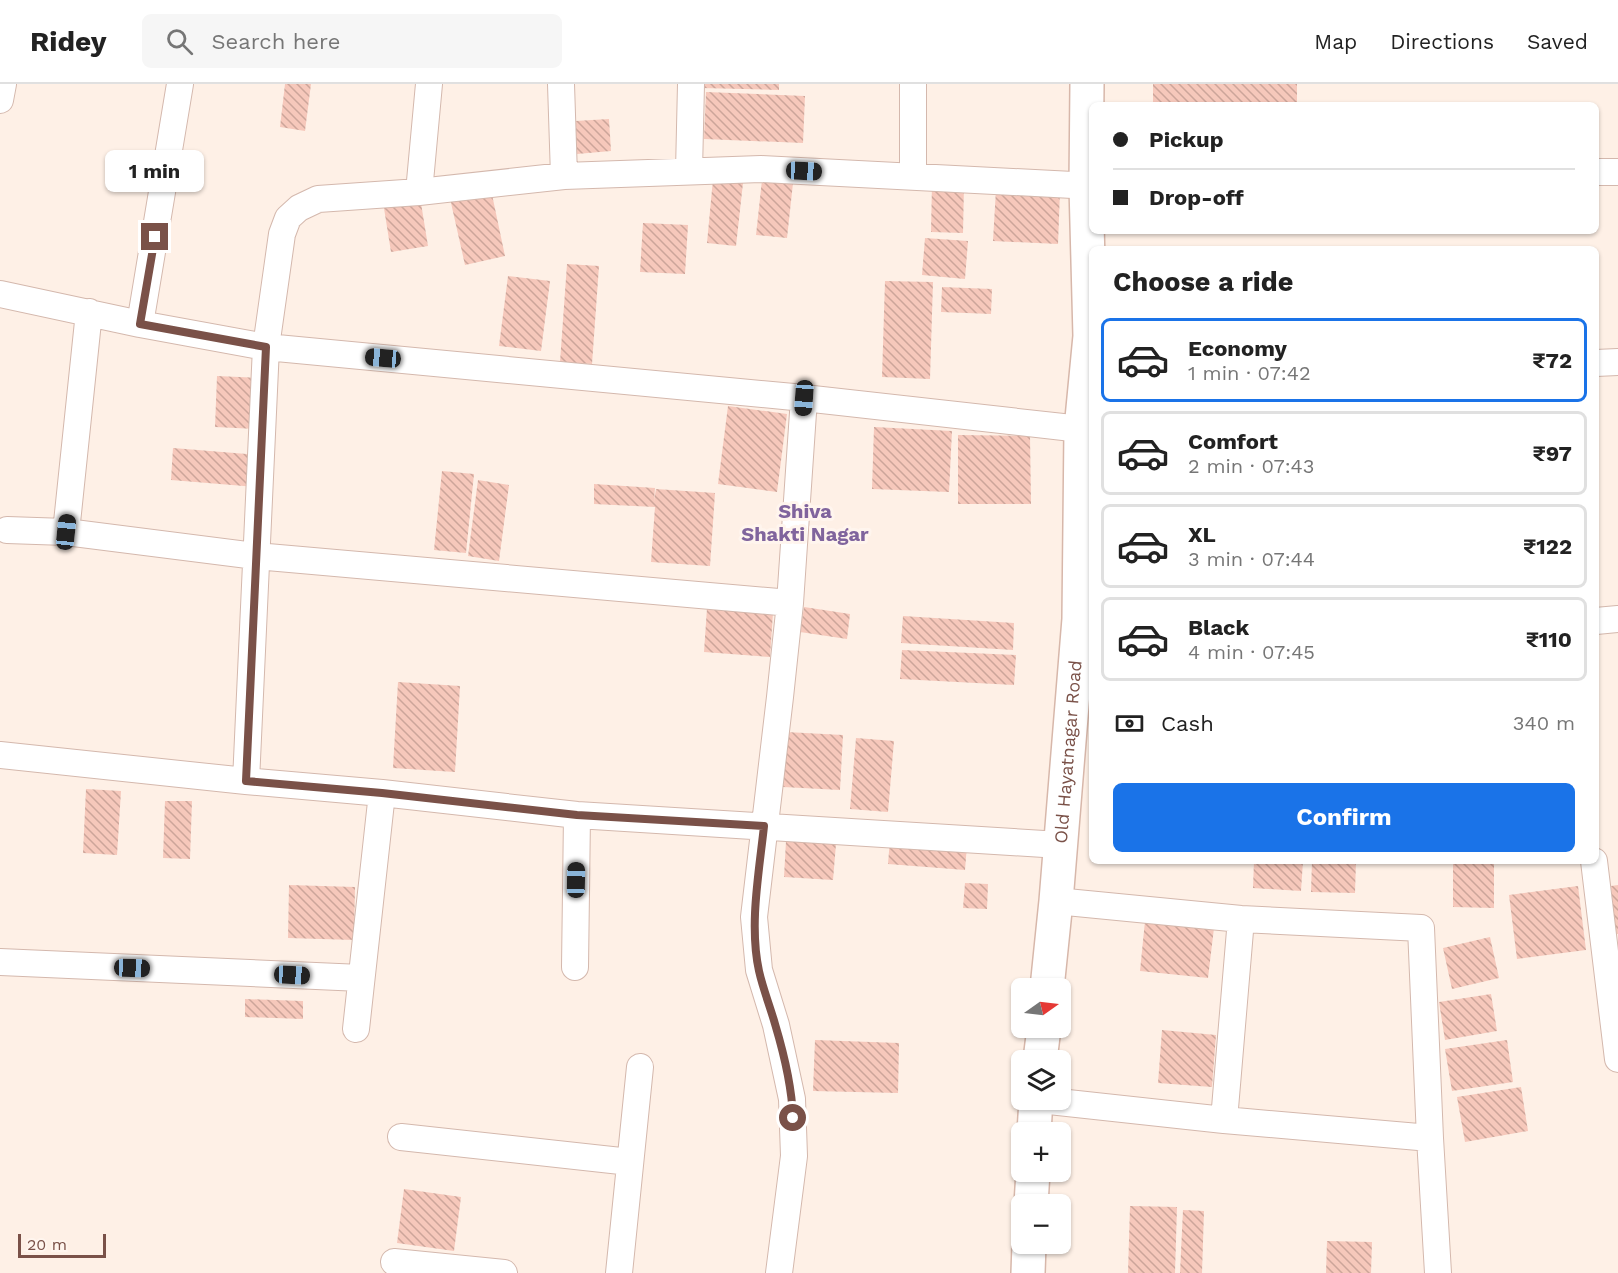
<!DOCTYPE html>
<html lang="en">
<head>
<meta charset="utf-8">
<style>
	:root { --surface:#fff; --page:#f6f6f6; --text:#222; --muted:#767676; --line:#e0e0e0; --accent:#1a73e8 }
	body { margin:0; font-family:"Work Sans",sans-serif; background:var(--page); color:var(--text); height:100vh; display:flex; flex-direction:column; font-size:22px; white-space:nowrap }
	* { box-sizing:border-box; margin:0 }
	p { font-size:20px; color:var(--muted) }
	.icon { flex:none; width:33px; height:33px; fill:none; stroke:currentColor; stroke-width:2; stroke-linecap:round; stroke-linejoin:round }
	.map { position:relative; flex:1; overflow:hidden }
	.side { position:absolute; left:1089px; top:162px; width:510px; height:618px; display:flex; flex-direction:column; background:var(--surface); border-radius:9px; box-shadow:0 2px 4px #0004 }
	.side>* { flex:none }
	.top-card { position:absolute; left:1089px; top:18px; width:510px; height:132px; border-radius:9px; box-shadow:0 2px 4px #0004; display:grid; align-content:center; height:132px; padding:0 24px; background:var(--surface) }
	.needle { width:39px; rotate:76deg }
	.tools { position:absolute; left:1011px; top:894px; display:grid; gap:12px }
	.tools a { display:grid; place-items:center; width:60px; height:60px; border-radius:9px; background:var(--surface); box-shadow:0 2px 4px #0004; font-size:30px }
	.scale { position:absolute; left:18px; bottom:15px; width:88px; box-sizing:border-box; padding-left:6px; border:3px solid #7a5148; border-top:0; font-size:16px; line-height:21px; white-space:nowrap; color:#7a5148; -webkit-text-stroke:4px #fff5ee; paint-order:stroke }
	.end { position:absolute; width:27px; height:27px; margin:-14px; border:8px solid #7a5148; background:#fff; box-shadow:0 0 0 3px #fff }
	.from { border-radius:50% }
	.bubble { position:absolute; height:42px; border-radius:9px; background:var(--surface); box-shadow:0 2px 4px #0004; font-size:20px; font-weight:700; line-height:42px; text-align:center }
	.car { position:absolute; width:18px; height:36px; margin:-18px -9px; border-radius:8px; box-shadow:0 0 4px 2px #0007; background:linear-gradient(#222 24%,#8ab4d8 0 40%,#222 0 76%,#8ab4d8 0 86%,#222 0) }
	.top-card b { display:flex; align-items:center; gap:21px; height:57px; font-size:22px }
	.top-card b+b { border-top:2px solid var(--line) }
	.top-card i { width:15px; height:15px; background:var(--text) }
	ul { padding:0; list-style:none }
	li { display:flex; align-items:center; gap:18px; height:84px; margin:0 12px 9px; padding:0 12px; border:3px solid var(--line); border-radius:9px }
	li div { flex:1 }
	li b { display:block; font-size:22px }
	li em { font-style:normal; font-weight:700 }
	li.selected { border-color:var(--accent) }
	li>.icon { width:54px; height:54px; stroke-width:1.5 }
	h2 { padding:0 24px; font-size:27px; line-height:72px }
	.pay { display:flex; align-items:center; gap:15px; height:66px; padding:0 24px; font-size:22px }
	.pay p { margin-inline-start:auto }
	.cta { display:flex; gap:12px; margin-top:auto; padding:12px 24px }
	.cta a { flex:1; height:69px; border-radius:9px; background:var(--accent); color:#fff; font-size:24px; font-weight:700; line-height:69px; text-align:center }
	header { display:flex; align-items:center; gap:36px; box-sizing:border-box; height:84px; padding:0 30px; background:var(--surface); border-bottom:2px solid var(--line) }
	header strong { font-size:28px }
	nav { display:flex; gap:33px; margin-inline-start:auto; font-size:21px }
	.search { width:420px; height:54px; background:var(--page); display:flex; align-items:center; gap:15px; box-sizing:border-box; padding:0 21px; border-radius:9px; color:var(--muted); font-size:22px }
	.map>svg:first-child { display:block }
	.building { fill:url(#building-back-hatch) }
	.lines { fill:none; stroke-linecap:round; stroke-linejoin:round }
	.street-casing { stroke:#d4b8ad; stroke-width:28 }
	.secondary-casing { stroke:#d7b7aa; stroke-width:36 }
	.street { stroke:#fff; stroke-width:26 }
	.secondary { stroke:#fff; stroke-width:33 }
	.route { stroke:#7a5148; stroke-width:8 }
	.labels { text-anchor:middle; stroke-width:6; stroke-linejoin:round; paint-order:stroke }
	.street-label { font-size:18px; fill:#7a5148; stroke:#fff5ee }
	.neighbourhood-label { font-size:20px; font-weight:bold; fill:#80649d; stroke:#fff5ee }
</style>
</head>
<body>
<header>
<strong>Ridey</strong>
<div class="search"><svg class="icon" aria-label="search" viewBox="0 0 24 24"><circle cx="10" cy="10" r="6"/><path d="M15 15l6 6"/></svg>Search here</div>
<nav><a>Map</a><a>Directions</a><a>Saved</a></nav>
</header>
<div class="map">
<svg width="1618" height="1189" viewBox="0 0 1618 1189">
	<defs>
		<pattern id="building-back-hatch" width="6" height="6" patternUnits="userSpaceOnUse" patternTransform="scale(1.5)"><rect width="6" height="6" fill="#f6c8bb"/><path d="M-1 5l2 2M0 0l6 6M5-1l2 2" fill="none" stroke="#cca59a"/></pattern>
	</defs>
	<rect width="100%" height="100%" fill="#fef0e6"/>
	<!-- building -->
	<path class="building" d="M285,0H311L305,47L280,43Z
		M701,0H779V6L701,4Z
		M1153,0H1297V21H1153Z
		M706,8L805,12L803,59L704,55Z
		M609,35L611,67L577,70L575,37Z
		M763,87L794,90L787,154L756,151Z
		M713,95L743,99L736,162L707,159Z
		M932,100L964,101L963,149L931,148Z
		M490,101L505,172L465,181L449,110Z
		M996,105L1060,108L1058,160L993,157Z
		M420,113L428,162L391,168L383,118Z
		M643,139L688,141L685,190L640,188Z
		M925,154L968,157L965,195L922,191Z
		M567,180L599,182L592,280L560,278Z
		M508,192L550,197L541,267L499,262Z
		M885,197L933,198L930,295L882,293Z
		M942,203L992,205L991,230L941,228Z
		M217,292L260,294L257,345L215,343Z
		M728,322L787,330L777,408L718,400Z
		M874,343L952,347L949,408L872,405Z
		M958,351L1030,352L1031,420H958Z
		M173,364L259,371L256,403L171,396Z
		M442,387L474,390L466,469L434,466Z
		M478,396L509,401L499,477L468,472Z
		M594,400L655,404L654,417L656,405L715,409L710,482L651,478L655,423L594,420Z
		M804,523L850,530L847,555L800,548Z
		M707,524L773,529L770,573L704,568Z
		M903,532L1014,539L1013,566L901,559Z
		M902,566L1016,571L1014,601L900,595Z
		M398,598L460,602L455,688L393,684Z
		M786,648L843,651L840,706L783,703Z
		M856,654L894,657L888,728L850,725Z
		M86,705L121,707L117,771L83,769Z
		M165,717H192L190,775L163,774Z
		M890,755L967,761L965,786L888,780Z
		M786,757L836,760L833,796L784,793Z
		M1254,777H1303L1301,807L1253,804Z
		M1312,777H1356L1355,809L1311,808Z
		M1453,777H1494V824L1453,823Z
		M965,799L988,800L987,825L963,824Z
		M289,801L355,803L354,856L288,854Z
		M1618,801V850H1616L1611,802Z
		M1578,802L1586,866L1517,875L1509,811Z
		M1145,837L1214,844L1208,894L1140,887Z
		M1490,853L1499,894L1452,905L1443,864Z
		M1491,910L1497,947L1445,956L1439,918Z
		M245,915L303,917V935L245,933Z
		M1162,946L1216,951L1212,1003L1158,999Z
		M815,956L899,959L898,1009L813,1007Z
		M1507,956L1513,998L1452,1007L1445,965Z
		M1521,1003L1528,1047L1465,1058L1457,1013Z
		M404,1105L461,1113L454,1167L397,1159Z
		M1130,1122L1177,1123L1175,1189H1128Z
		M1183,1126L1204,1127L1202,1189H1180Z
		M1327,1157L1372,1158L1371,1189H1326Z"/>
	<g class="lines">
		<defs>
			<path id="street" d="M561,0L564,92
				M913,0V92
				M0,16L3,0
				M689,87L691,0
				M1596,88H1618
				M419,108L429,0
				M0,210L140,240L266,263L804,314L1081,345
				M140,240L180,0
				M1596,279L1618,278
				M7,446L66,448L256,472L790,519
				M66,448L89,228
				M1596,537L1618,535
				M0,671L246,697L382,709L577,731L1060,761
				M246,697L266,263L282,150L288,134L299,124L318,115L419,108L564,92L761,85L1092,102
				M1594,777L1618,975
				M1056,817L1241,835L1421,844L1430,1054
				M1241,835L1224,1036L1430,1054L1438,1189
				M0,878L361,894
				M575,883L577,731
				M356,945L382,709
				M1040,1016L1224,1036
				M401,1053L630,1078
				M394,1178L504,1189
				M619,1189L640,983
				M779,1189L794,1072L792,1015L776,941L759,886L754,833L780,613L790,519L804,314"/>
			<g id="secondary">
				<path id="s1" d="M1047,904L1056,817L1079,535L1081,345L1090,252L1086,102L1087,0"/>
				<path d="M1040,976L1044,944"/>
				<path d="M1034,1048L1036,1016"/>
				<path d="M1031,1120L1033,1088"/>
				<path d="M1028,1189L1029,1160"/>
			</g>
		</defs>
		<!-- street casing -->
		<use href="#street" class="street-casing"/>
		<!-- secondary casing -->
		<use href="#secondary" class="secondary-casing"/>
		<!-- street -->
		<use href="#street" class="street"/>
		<!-- secondary -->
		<use href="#secondary" class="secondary"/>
	</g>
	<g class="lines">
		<!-- route -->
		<path class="route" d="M155,153L140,240L266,263L246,697L382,709L577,731L764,742C759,789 749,841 759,887C763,905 770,922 775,940C784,970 792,1004 793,1034"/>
	</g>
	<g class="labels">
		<!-- street labels -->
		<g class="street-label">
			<text dy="6" stroke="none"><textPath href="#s1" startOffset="237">Old Hayatnagar Road</textPath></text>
		</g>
		<!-- neighbourhood labels -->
		<g class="neighbourhood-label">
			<text x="805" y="434">Shiva<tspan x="805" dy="23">Shakti Nagar</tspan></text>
		</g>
	</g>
</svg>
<div class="tools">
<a><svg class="needle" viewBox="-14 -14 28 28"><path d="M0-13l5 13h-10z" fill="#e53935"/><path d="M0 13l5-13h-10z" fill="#767676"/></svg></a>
<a><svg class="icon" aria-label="layers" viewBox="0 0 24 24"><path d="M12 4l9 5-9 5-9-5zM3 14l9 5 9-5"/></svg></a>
<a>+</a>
<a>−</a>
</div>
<div class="scale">20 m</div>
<i class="end from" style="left:793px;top:1034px"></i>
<i class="end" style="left:155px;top:153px"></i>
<div class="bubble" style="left:105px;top:66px;width:99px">1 min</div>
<i class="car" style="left:804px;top:87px;rotate:93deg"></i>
<i class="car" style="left:383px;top:274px;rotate:275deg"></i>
<i class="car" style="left:804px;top:314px;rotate:184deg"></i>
<i class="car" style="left:66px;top:448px;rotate:6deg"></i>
<i class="car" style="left:576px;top:796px;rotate:1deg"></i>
<i class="car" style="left:132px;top:884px;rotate:92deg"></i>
<i class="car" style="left:292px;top:891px;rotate:93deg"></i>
<div class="top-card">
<b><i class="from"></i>Pickup</b>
<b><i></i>Drop-off</b>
</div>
<section class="side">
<h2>Choose a ride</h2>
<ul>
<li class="selected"><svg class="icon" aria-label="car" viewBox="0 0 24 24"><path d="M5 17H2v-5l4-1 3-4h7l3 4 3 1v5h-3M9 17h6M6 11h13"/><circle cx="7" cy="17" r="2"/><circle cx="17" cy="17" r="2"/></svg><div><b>Economy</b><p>1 min · 07:42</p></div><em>₹72</em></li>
<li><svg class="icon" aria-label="car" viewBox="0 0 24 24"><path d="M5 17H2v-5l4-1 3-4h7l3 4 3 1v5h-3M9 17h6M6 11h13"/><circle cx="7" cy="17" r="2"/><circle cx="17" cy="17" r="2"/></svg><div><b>Comfort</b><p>2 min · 07:43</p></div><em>₹97</em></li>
<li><svg class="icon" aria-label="car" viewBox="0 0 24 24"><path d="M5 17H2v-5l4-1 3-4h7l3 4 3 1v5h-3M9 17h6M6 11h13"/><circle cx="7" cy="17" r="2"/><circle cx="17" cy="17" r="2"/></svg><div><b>XL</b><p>3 min · 07:44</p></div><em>₹122</em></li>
<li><svg class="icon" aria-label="car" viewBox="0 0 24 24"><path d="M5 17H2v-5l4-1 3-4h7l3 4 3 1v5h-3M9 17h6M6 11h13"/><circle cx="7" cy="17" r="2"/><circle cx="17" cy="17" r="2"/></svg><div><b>Black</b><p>4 min · 07:45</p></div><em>₹110</em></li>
</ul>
<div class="pay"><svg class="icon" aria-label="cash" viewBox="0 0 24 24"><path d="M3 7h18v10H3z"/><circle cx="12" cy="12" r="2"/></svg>Cash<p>340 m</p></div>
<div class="cta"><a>Confirm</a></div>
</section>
</div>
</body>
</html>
